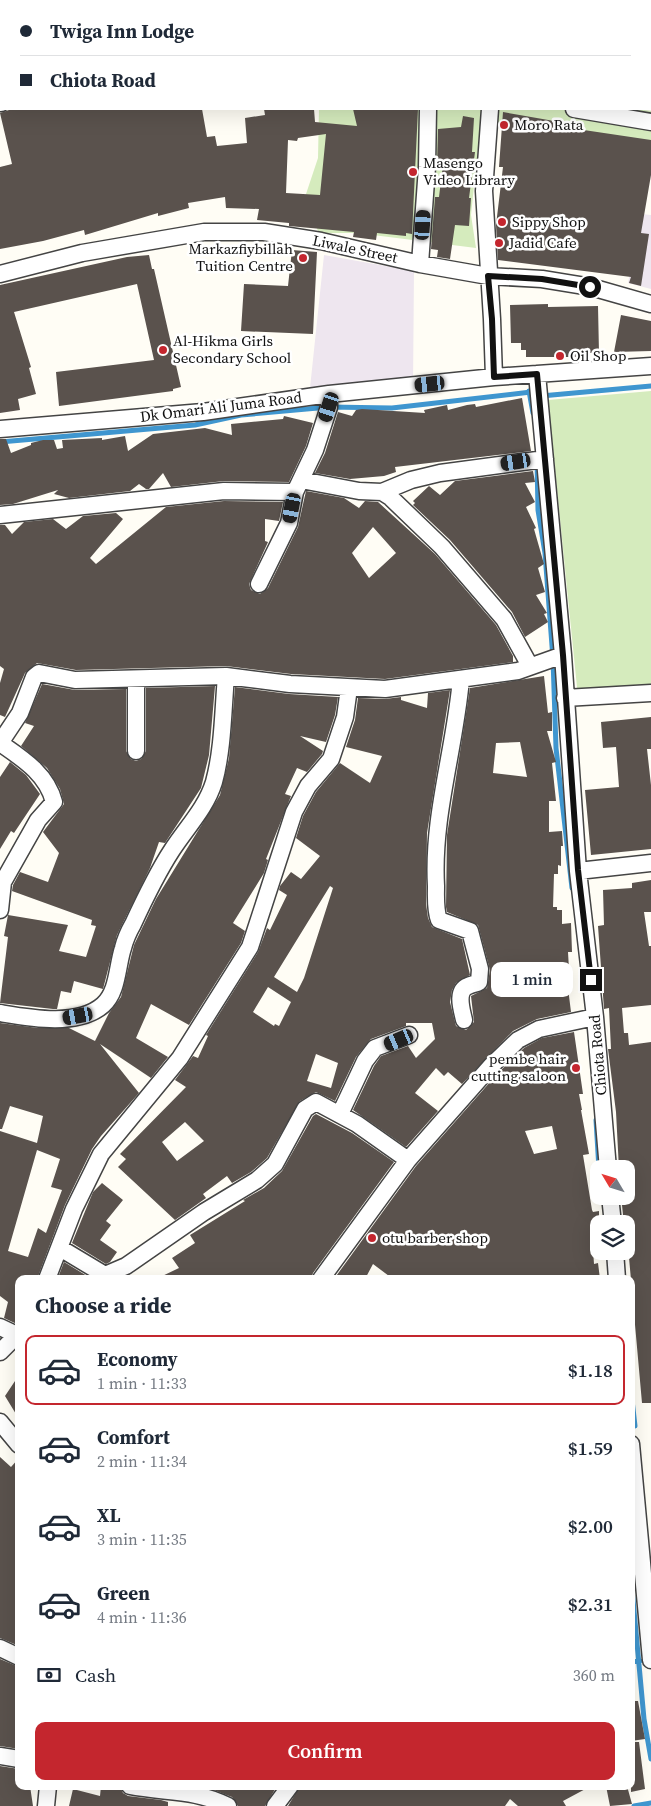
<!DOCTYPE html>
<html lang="en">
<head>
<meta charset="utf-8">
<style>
	:root { --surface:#fff; --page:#f6f6f7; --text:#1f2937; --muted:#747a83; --line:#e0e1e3; --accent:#c4262e }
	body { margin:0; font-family:"Source Serif 4",serif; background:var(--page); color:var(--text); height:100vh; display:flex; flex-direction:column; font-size:19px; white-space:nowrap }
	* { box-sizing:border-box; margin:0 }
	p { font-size:16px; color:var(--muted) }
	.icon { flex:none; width:28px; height:28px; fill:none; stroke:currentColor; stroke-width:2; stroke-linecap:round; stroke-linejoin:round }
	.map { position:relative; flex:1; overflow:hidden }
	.panel { position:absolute; left:15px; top:1275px; width:620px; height:515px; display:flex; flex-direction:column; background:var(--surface); border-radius:10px; box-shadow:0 5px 20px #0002 }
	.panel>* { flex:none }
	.guide { position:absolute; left:0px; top:0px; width:651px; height:110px; box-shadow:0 5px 20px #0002; display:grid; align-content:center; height:110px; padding:0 20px; background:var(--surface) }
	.needle { width:32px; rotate:308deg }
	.buttons { position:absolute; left:590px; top:1160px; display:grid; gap:10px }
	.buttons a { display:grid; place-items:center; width:45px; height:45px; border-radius:10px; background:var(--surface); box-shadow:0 5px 20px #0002; font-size:25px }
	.end { position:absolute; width:22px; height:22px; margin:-11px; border:6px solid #111; background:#fff; box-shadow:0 0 0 2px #fff }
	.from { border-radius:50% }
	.bubble { position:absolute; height:35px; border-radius:10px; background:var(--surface); box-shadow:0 5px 20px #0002; font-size:16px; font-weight:600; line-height:35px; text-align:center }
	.car { position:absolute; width:15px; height:30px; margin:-15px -8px; border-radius:6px; box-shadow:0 0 4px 1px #0007; background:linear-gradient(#222 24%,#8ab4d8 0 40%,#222 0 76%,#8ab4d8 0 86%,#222 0) }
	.guide b { display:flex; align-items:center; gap:18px; height:48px; font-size:19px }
	.guide b+b { border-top:1px solid var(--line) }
	.guide i { width:12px; height:12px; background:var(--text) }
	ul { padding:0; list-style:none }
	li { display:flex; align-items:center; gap:15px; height:70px; margin:0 10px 8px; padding:0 10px; border:2px solid transparent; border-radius:10px }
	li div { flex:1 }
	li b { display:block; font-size:19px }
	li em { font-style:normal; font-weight:600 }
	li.on { border-color:var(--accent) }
	li>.icon { width:45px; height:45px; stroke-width:1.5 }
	h2 { padding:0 20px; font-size:22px; line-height:60px }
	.pay { display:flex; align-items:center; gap:12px; height:55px; padding:0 20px; font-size:19px }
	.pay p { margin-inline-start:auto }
	.cta { display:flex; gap:10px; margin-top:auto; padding:10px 20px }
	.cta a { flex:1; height:58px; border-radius:10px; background:var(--accent); color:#fff; font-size:20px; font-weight:600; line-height:58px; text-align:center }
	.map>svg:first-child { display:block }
	.industrial { fill:#eee6ef }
	.green { fill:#d5ebbd }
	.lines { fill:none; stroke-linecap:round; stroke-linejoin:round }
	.stream { stroke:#3f96cf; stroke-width:5 }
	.building { fill:#5a524d; fill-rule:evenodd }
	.minor-casing { stroke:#444; stroke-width:19 }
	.minor { stroke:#fff; stroke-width:16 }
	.route { stroke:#111; stroke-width:6 }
	.poi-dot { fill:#c4262e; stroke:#fff; stroke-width:2 }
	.labels { text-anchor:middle; stroke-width:5; stroke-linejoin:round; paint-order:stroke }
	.poi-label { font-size:15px; fill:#111; stroke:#fff; text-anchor:start }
	.street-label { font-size:15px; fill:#111; stroke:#fff }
</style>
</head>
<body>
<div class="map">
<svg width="651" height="1806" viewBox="0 0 651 1806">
	<rect width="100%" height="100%" fill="#fffdf5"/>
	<!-- industrial -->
	<path class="industrial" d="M641,214L651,215V289L628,283Z
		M324,255L414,271L413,386L310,388Z"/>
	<!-- green -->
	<path class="green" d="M319,109H638L651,111V152L610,149L481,119L471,215L476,248L357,233H319L304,200L318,158Z
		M651,391V693L578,697L548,400Z"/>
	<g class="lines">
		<!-- stream -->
		<path class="stream" d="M529,391L533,413
			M541,396L651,386
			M0,442L195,425L241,415L329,407L392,408L531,392
			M537,461L538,510L545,553L553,659L556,748L572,888
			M596,1120L599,1169
			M631,1391L635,1426
			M632,1589L644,1719L651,1759
			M631,1662L640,1661
			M634,1806L651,1803"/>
	</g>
	<!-- building -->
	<path class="building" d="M12,109H202L207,137L215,136L217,146L247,143L245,118L265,115L264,109H314L315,122L357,126L353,109H418L412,234L406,233V236L377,233L376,240L353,237L354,232L289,226V223L257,220L259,209L226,208L225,197L188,203L189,208L158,216V213L85,235L84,230L43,241L0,249V167L12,164L0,113ZM326,134L320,195L286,193L288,140L297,141L298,138Z
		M503,112L577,125V129L651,140V175L641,233L649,234L641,286L629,283L631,277L498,260L496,225L503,167H499Z
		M463,116L474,118L472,152H475L469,198H471L469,226L455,225L450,259L437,257L438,250L431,249L435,197H439L443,164H437L438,129L461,127Z
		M292,250L317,252L313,334L241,331L244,284L288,286Z
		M149,255L152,269H154L181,387L173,389V391L59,406L56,372L154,360L137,284L14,312L31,367L29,368L36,394L18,399L20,410L0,413V285L127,257Z
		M548,304V307L598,306L599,353H577V357H526V350H521V343H511L510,305Z
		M621,315L651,321V351L614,352Z
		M522,398L531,451L395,467L396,472L384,476L350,479L315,473L325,453L338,412L352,416L356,410L362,409L425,413L424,410L447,405L448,410L467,405L475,404L476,407Z
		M284,416L313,423L306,446L289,482L224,481L171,487L163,473L149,489H146L139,484L130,491L69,498L54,494L58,490L13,504L0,505V439H6L11,453L31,445V443L43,440H54L57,449L63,448L62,440L102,438V440L125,436L128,451L153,434L205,428L232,435L231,424L283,419Z
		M533,471L535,482L525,483L535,502L526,507L536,528L534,529L544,564L538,568L545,592L536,595L547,613L544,614L548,622L525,637L512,612L450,540L413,505L415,503L413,501L429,486L440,495L455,481Z
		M306,491L344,498L359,508L365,501L378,502L435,554L496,625L513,656V662L385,679L291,674L226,666L76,670L37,663L25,673L5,717L0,715V683L4,669L0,666V525H5L12,534L24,522L53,519L66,529L83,516L116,513L123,519L90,558L96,564L166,507L224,501L283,502L279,521L265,519V541L268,542L249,584L251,590L260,594L268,588L298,527ZM373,527L396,553L369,578L352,553Z
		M544,676L548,713L552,712V731H547L556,762L552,763L556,801H549V832L562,831L563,846H561V866L558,865V874H554L553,907H557V910H562V924L571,923L572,952H568L570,987L568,988L571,1012L537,1019L513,1031L462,1084L448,1072L444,1076L436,1068L415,1093L438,1111L406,1147L353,1110L374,1066L381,1056L408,1046L416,1058L435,1039L432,1023H406V1026L371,1039L356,1057L335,1101L316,1092L300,1101L267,1158L251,1172L232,1183L227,1176L203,1194L206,1198L175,1220L118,1167L126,1159L120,1154L186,1087L175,1080L193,1056L198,1058L208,1036L206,1035L258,952L267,928L270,930L287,895L279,890L280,886L291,872L301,879L320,856L296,838L303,816L316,792L340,763L370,783L382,756L346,747L355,720L358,698L385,699L401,697V700L427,708L428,693L450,690L427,833L426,904L428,918L432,927L462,939L470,975L456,983L452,990L450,1002L456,1026L466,1030L474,1022L471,996L487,988L490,970L478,925L447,912L446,907L447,835L470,688ZM520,742L527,777L493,773L496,743ZM330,886L333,888L304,978L297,992L274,977ZM268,987L291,1002L279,1026L275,1024L274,1026L253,1012ZM316,1054L338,1063L331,1088L307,1081ZM185,1122L204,1141L177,1161L162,1142Z
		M42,684L75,690L126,689V751L131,759L136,761L141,759L146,751V688L215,686L209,755L201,788L165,843L159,842L150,868L117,935L103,989L74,981L71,993L61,991L57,1009H53L0,1003L8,937L4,936L8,915L68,925L59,951L86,957L96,926L91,925L92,920L12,891L13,885L20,872L48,882L59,853L43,832L64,804L60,789L47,768L21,746L34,726L25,723Z
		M235,687L289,694L338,697L335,715L326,742L300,736L323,751L322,754L307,772L297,768L285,794L291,796L266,859L268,860L264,873L233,923L245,931L241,943L189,1025L151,1004L136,1038L168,1057L151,1078L100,1044L139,1093L101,1136L92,1149L65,1205L37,1279H19V1325L4,1318L8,1302L0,1296V1131L37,1143L43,1116L10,1106L2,1129H0V1023L38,1028H69L95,1041L109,1013L121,997L134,945L156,899L220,795L229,758ZM37,1150L60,1159L51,1187L62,1190L46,1233L38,1228L28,1257L8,1251Z
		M651,717V749H647L651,785V849L591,855L585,790L619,787L616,747L603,748L601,722Z
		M10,762L26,775L40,794L14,833L11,831L0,849V777Z
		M651,880V912H644L649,946H651V1005L622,1008L624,1033H628L629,1045L651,1042V1403H642L626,1224H624L622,1205L621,1196H626V1169H619L616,1112L608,1049H611L609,1008L604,1009L598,926L604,925L603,890L632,888V883Z
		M574,1032L583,1094H579L582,1110H581L589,1154L583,1155L592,1210L593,1212L599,1211V1234L592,1235L594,1264L598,1263L600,1279H393L373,1264L365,1279H334L416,1166L498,1073L524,1048L542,1038ZM552,1126L557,1149L534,1154L525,1131Z
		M316,1114L352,1133L394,1162L313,1273L311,1279H156L179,1268L172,1258L195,1243L190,1235L245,1201L243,1200L264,1188L282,1171L313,1116Z
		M102,1183L123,1200L106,1221L111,1225L100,1240L117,1252L110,1262L106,1264L72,1243L93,1192Z
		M64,1262L92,1279H70L59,1275Z
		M19,1375V1419L5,1396Z
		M0,1457L11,1467L19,1458V1646L0,1638Z
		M0,1659L19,1667V1749L0,1746Z
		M631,1701H638L645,1739L631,1741Z
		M631,1742H639L645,1789L631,1792Z
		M0,1766L19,1769V1786H30L33,1806H0Z
		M101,1786H120L123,1793L128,1796L161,1800L168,1802V1806H69L73,1789L100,1796Z
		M203,1786H277L265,1806H238L232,1797Z
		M300,1786H591L563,1801L566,1806H518L510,1799L505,1806H288Z
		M606,1786H627L632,1804L610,1806Z"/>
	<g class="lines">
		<defs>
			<path id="minor" d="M403,0L404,1
				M340,1L344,0
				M495,1V0
				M0,103H1
				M490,109L484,191L492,319L494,377
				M574,109L651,122
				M420,264L427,167L428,109
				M0,274L82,253L204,232H264L321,241L420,264L488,276L542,279L591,287L651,304
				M537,374L563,655L578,871L595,1017L608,1169
				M0,429L203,412L329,394L494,377L651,366
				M301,480L359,491L382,492L390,497L442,547L504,619L530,666
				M382,492L411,480L440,473L545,459
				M0,515L224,491L295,492
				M259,584L289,523L295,492L315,450L329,407V394
				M461,679C455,749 432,816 436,886C436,897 435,910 439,920L470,931L480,969L479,982C476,984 472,984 468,986C455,991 462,1010 464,1020
				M565,698L651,693
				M136,751V680
				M578,871L651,863
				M0,910L3,882L38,820L54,802C47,774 23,759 0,743L20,713L34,677L39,673L75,680L226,676L290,684L385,689L518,671L563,655
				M0,1013C30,1018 78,1027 103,1005C118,992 117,966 123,948C125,940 129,931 133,924C145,898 157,873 172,850C187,827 206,808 214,782C223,749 223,711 226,676
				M340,1114L365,1061L375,1048L409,1035
				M610,1196L613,1224
				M60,1248L105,1275L126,1266L204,1212L257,1180L275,1164L305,1109L316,1102L357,1124L408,1160
				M615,1251L617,1279
				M47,1279L74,1209L101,1154L180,1058L250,947L294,812L308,786L331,759L345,717L349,688
				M321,1279L408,1160L491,1066L518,1040L539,1029L595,1017
				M0,1327L19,1336
				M0,1352L17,1335
				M0,1422L19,1445
				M631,1444L651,1660
				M0,1648L19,1657
				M0,1756L19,1759
				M130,1786C166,1793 194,1789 228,1806
				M46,1806L48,1786
				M275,1806L290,1786"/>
		</defs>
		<!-- minor casing -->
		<use href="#minor" class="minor-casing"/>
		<!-- minor -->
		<use href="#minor" class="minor"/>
	</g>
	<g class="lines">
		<!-- route -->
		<path class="route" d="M590,287L542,279L488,276L492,319L494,377L537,374L563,655L578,870L591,980"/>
	</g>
	<!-- markers -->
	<g class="poi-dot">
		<circle cx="504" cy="125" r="5"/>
		<circle cx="413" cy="172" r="5"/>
		<circle cx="502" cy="222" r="5"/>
		<circle cx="499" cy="243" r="5"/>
		<circle cx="303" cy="258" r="5"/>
		<circle cx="163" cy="350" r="5"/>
		<circle cx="560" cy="356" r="5"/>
		<circle cx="576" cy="1068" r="5"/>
		<circle cx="372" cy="1238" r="5"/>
	</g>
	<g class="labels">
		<!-- poi labels -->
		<g class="poi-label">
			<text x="514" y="130">Moro Rata</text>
			<text x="423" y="168">Masengo<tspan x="423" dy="17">Video Library</tspan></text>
			<text x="512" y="227">Sippy Shop</text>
			<text x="509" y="248">Jadid Cafe</text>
			<text x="293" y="254" text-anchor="end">Markazfiybillah<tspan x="293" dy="17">Tuition Centre</tspan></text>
			<text x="173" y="346">Al-Hikma Girls<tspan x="173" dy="17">Secondary School</tspan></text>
			<text x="570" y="361">Oil Shop</text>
			<text x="566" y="1064" text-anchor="end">pembe hair<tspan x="566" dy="17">cutting saloon</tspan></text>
			<text x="382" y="1243">otu barber shop</text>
		</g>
		<!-- street labels -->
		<g class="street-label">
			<text transform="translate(355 249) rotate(12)" y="5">Liwale Street</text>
			<text transform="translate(221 407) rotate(-7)" y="5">Dk Omari Ali Juma Road</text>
			<text transform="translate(598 1055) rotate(-95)" y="5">Chiota Road</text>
		</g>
	</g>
</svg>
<div class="buttons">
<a><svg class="needle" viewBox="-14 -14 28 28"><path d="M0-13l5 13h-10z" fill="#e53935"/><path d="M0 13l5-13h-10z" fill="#747a83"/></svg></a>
<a><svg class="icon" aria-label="layers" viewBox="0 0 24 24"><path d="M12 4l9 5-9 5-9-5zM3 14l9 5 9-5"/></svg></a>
</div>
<i class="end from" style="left:590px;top:287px"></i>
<i class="end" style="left:591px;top:980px"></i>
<div class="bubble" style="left:491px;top:962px;width:82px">1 min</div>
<i class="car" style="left:423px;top:225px;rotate:4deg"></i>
<i class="car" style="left:430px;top:384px;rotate:264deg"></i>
<i class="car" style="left:329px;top:407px;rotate:198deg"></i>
<i class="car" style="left:516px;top:462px;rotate:261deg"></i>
<i class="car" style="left:292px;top:508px;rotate:191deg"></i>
<i class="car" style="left:78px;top:1016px;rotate:260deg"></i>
<i class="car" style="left:399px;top:1040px;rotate:247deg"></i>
<div class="guide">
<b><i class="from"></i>Twiga Inn Lodge</b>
<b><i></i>Chiota Road</b>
</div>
<section class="panel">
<h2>Choose a ride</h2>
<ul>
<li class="on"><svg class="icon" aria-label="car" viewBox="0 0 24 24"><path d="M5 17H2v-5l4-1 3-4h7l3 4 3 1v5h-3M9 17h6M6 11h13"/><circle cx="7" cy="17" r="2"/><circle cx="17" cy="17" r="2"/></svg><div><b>Economy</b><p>1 min · 11:33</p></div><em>$1.18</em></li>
<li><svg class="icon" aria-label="car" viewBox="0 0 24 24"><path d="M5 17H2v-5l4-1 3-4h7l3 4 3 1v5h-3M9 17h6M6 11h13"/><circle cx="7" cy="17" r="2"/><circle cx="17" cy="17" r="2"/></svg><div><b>Comfort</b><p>2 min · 11:34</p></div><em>$1.59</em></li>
<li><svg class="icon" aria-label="car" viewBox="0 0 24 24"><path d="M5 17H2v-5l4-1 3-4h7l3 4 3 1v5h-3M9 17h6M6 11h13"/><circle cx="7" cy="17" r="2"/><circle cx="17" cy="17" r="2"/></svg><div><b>XL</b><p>3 min · 11:35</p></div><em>$2.00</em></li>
<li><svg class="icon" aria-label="car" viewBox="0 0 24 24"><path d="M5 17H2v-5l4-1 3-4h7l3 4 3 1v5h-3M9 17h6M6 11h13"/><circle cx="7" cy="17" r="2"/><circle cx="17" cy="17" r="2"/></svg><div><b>Green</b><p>4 min · 11:36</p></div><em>$2.31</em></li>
</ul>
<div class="pay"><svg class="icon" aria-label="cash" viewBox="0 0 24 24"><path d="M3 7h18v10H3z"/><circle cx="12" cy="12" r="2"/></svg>Cash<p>360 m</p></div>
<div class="cta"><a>Confirm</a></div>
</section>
</div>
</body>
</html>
